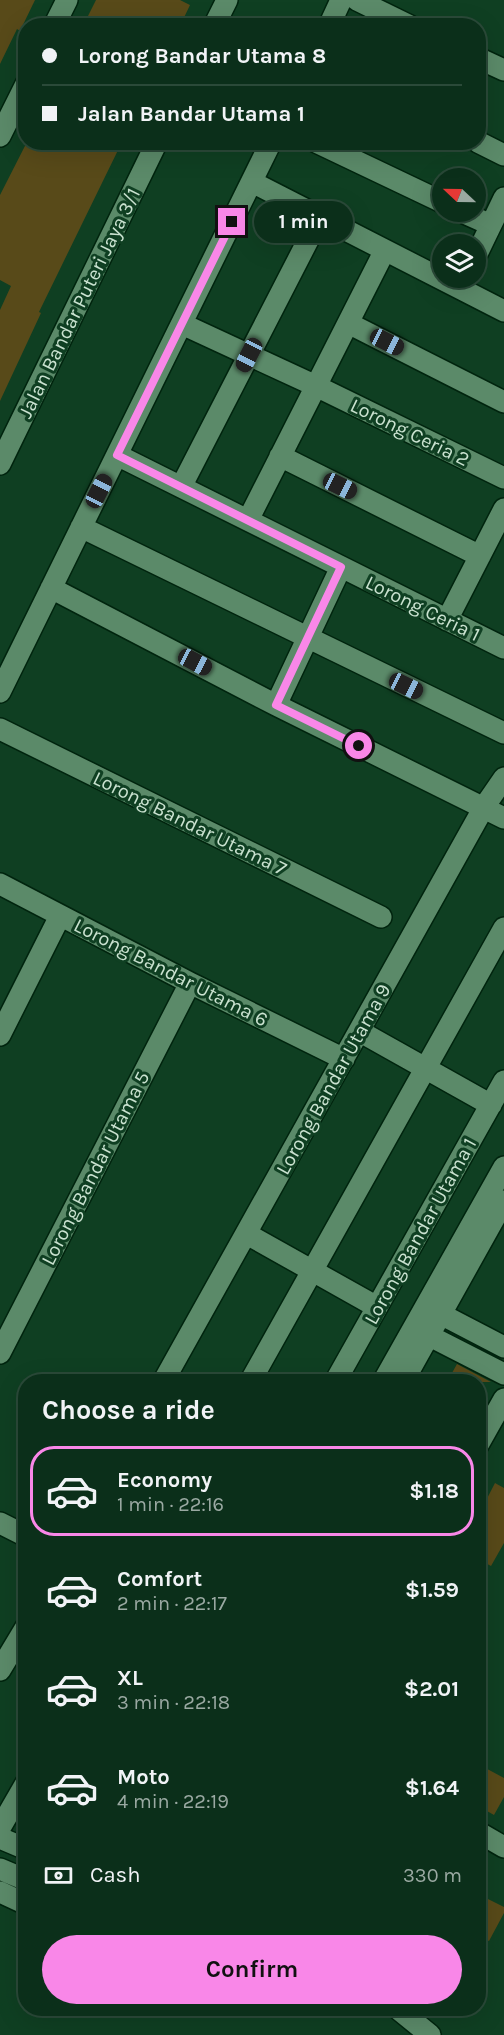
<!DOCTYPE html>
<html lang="en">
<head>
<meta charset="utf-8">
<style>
	:root { --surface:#0b2f1a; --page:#143723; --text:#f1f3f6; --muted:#9aa9a2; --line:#2b4a39; --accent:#f987e8 }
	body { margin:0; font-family:Karla,sans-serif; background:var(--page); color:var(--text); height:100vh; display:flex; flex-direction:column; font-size:22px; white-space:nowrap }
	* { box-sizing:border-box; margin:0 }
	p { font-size:20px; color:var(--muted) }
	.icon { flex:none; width:33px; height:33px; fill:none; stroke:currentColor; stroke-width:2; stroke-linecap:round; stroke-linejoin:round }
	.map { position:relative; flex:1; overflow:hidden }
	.side { position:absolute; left:18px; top:1374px; width:468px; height:642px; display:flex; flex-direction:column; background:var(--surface); border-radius:24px; box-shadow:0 6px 24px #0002,0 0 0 2px var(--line) }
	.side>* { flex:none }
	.top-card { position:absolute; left:18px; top:18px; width:468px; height:132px; border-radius:24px; box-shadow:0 6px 24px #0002,0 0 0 2px var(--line); display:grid; align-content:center; height:132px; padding:0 24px; background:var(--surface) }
	.needle { width:39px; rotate:292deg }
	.tools { position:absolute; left:432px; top:168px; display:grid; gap:12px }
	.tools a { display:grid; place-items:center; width:54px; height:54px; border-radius:50%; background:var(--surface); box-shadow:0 6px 24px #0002,0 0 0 2px var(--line); font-size:30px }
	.end { position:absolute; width:27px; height:27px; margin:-14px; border:8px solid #f987e8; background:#111; box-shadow:0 0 0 3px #111 }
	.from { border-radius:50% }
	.bubble { position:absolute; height:42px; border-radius:21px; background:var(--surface); box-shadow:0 6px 24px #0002,0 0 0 2px var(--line); font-size:20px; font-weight:700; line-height:42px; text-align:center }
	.car { position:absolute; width:18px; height:36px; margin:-18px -9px; border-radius:8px; box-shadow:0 0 4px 2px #0007; background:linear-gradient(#222 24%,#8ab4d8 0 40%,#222 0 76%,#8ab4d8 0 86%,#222 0) }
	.top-card b { display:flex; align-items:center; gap:21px; height:57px; font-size:22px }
	.top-card b+b { border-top:2px solid var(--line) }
	.top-card i { width:15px; height:15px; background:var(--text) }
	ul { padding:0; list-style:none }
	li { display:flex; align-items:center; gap:18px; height:90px; margin:0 12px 9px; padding:0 12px; border:3px solid transparent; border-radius:24px }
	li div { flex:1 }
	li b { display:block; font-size:22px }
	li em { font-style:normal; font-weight:700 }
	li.current { border-color:var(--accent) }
	li>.icon { width:54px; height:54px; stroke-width:1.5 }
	h2 { padding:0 24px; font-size:27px; line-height:72px }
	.pay { display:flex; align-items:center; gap:15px; height:66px; padding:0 24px; font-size:22px }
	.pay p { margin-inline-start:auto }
	.button { display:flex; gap:12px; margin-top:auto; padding:12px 24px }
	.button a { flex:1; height:69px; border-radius:36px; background:var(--accent); color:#111; font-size:24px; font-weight:700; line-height:69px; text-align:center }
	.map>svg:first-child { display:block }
	.building { fill:#584a19 }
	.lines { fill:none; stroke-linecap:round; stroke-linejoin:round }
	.minor-casing { stroke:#00240e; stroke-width:24 }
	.minor { stroke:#5b8a69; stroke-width:21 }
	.route { stroke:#f987e8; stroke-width:8 }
	.labels { text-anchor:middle; stroke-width:6; stroke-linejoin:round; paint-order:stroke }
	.street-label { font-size:20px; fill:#cae2d0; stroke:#0f3f22 }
</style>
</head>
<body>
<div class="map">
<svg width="504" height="2035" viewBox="0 0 504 2035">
	<rect width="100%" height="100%" fill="#0f3f22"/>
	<!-- building -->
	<path class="building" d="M0,0H35L20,31L17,29L0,64Z
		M96,0H180L190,5L180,26H83Z
		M27,142H122L39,312L41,313L0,401V310L11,286L0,280V195Z
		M457,1364L491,1382H447Z
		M495,1483L504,1488V1543L491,1566L478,1559V1516Z
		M478,1764L504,1778V1797L494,1815L478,1806L483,1794L478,1791Z
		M478,1894L504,1907V1913L489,1941L478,1936Z"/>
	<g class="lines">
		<defs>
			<path id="minor" d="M357,0L410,26
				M54,26L67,0
				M214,26L227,0
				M329,26L341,0
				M478,58L504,70
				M0,136L26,84
				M316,142L442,202
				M478,142L504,155
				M252,182L504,311
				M462,212L491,225
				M476,256L504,198
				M348,323L504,402
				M182,324L316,386L504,478
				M117,455L504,648
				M280,456L480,556
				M0,464L157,142
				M181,487L320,217
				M248,520L385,250
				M81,527L504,733
				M51,588L276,705L504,818
				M447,620L504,509
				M0,692L271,142
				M276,705L341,567
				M0,729L381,917
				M0,884L190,983L344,1059
				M359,1031L491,1105
				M0,1035L60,916
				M247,1234L377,1307
				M429,1308L504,1347
				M416,1329L504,1374
				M0,1353L190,983
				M163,1382L484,807L504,778
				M250,1382L504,928
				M335,1382L504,1081
				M383,1382L504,1167
				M403,1382L504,1201
				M478,1445L504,1399
				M0,1523L26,1536
				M0,1670L26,1627
				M0,1828L26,1783
				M478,1832L504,1847
				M0,1838L26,1849
				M0,1869L26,1880
				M0,1892L26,1904
				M397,2008L430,2035"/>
		</defs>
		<!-- minor casing -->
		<use href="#minor" class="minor-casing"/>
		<!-- minor -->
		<use href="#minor" class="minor"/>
	</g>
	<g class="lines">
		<!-- route -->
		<path class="route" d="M232,222L117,455L341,567L276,705L359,746"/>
	</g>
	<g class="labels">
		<!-- street labels -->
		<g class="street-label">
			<text transform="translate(79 303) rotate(-64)" y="7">Jalan Bandar Puteri Jaya 3/1</text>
			<text transform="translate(410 432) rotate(26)" y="7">Lorong Ceria 2</text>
			<text transform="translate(423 608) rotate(26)" y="7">Lorong Ceria 1</text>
			<text transform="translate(190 823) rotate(26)" y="7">Lorong Bandar Utama 7</text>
			<text transform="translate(171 972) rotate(27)" y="7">Lorong Bandar Utama 6</text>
			<text transform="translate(333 1079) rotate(-61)" y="7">Lorong Bandar Utama 9</text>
			<text transform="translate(95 1168) rotate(-63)" y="7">Lorong Bandar Utama 5</text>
			<text transform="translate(420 1231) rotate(-61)" y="7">Lorong Bandar Utama 1</text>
		</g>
	</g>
</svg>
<div class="tools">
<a><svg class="needle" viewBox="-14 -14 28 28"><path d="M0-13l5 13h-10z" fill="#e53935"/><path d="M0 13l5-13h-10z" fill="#9aa9a2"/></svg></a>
<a><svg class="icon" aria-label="layers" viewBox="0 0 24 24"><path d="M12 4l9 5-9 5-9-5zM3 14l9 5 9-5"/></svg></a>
</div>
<i class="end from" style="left:359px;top:746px"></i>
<i class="end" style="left:232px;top:222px"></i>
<div class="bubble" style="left:254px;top:201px;width:99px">1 min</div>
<i class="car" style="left:387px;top:342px;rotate:117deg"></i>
<i class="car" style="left:249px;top:355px;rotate:207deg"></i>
<i class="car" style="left:340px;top:486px;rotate:116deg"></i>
<i class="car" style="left:99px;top:491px;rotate:27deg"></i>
<i class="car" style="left:195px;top:662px;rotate:118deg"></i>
<i class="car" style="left:406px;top:686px;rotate:116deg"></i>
<div class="top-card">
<b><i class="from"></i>Lorong Bandar Utama 8</b>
<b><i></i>Jalan Bandar Utama 1</b>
</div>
<section class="side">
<h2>Choose a ride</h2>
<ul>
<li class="current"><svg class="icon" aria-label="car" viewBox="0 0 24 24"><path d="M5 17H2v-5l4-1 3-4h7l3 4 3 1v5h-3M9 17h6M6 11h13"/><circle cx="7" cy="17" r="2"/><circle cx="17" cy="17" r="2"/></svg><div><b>Economy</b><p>1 min · 22:16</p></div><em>$1.18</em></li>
<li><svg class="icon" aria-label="car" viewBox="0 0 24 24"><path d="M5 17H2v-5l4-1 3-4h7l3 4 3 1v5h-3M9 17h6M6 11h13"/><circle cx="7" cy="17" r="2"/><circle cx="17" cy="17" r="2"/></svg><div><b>Comfort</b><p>2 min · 22:17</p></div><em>$1.59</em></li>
<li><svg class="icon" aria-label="car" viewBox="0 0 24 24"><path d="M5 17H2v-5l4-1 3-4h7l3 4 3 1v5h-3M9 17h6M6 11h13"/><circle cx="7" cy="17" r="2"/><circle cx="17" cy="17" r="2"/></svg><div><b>XL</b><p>3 min · 22:18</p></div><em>$2.01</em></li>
<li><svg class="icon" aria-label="car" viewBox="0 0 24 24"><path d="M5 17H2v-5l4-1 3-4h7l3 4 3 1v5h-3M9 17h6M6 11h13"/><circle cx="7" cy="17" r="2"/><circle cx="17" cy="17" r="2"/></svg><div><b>Moto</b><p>4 min · 22:19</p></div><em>$1.64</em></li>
</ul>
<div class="pay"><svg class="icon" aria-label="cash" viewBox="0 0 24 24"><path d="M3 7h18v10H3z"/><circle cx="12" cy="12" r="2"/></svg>Cash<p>330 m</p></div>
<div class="button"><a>Confirm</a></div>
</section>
</div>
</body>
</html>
